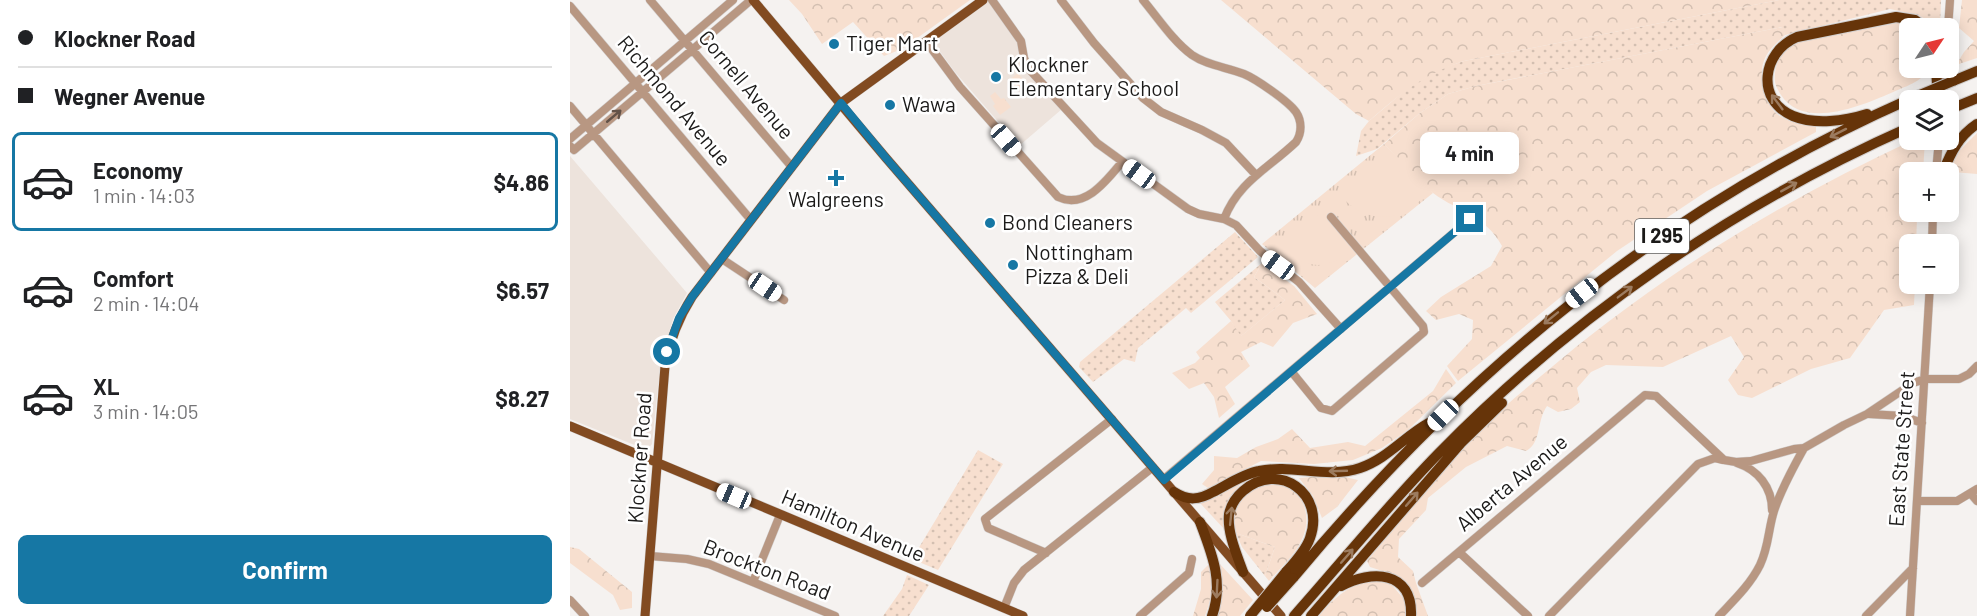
<!DOCTYPE html>
<html lang="en">
<head>
<meta charset="utf-8">
<style>
	:root { --surface:#fff; --page:#f6f6f6; --text:#202124; --muted:#757577; --line:#e0e0e0; --accent:#1677a4 }
	body { margin:0; font-family:Barlow,sans-serif; background:var(--page); color:var(--text); height:100vh; display:flex; flex-direction:column; font-size:22px; white-space:nowrap }
	* { box-sizing:border-box; margin:0 }
	p { font-size:20px; color:var(--muted) }
	.icon { flex:none; width:33px; height:33px; fill:none; stroke:currentColor; stroke-width:2; stroke-linecap:round; stroke-linejoin:round }
	.map { position:relative; flex:1; overflow:hidden }
	.drawer { display:flex; flex-direction:column; background:var(--surface); width:570px }
	.drawer>* { flex:none }
	.hud { display:grid; align-content:center; height:132px; padding:0 18px; background:var(--surface) }
	.needle { width:39px; rotate:55deg }
	.fabs { position:absolute; left:1329px; top:18px; display:grid; gap:12px }
	.fabs a { display:grid; place-items:center; width:60px; height:60px; border-radius:9px; background:var(--surface); box-shadow:0 3px 15px #0003; font-size:30px }
	.end { position:absolute; width:27px; height:27px; margin:-14px; border:8px solid #1677a4; background:#fff; box-shadow:0 0 0 3px #fff }
	.from { border-radius:50% }
	.bubble { position:absolute; height:42px; border-radius:9px; background:var(--surface); box-shadow:0 3px 15px #0003; font-size:20px; font-weight:700; line-height:42px; text-align:center }
	.car { position:absolute; width:18px; height:36px; margin:-18px -9px; border-radius:8px; box-shadow:0 0 4px 2px #0007; background:linear-gradient(#fff 24%,#345 0 40%,#fff 0 76%,#345 0 86%,#fff 0) }
	.hud b { display:flex; align-items:center; gap:21px; height:57px; font-size:22px }
	.hud b+b { border-top:2px solid var(--line) }
	.hud i { width:15px; height:15px; background:var(--text) }
	ul { padding:0; list-style:none }
	li { display:flex; align-items:center; gap:18px; height:99px; margin:0 12px 9px; padding:0 6px; border:3px solid transparent; border-radius:9px }
	li div { flex:1 }
	li b { display:block; font-size:22px }
	li em { font-style:normal; font-weight:700 }
	li.active { border-color:var(--accent) }
	li>.icon { width:54px; height:54px; stroke-width:1.5 }
	.action { display:flex; gap:12px; margin-top:auto; padding:12px 18px }
	.action a { flex:1; height:69px; border-radius:9px; background:var(--accent); color:#fff; font-size:24px; font-weight:700; line-height:69px; text-align:center }
	main { display:flex; flex:1; min-height:0 }
	.map>svg:first-child { display:block }
	.built { fill:#ede3dc }
	.grass { fill:url(#grass-dots) }
	.forest { fill:url(#forest-crowns) }
	.park { fill:url(#park-tufts) }
	.pitch { fill:#f7dfcf }
	.lines { fill:none; stroke-linecap:round; stroke-linejoin:round }
	.minor-casing { stroke:#d2cfce; stroke-width:9 }
	.major-casing { stroke:#d2cfce; stroke-width:10 }
	.highway-casing { stroke:#d2cfce; stroke-width:12 }
	.minor { stroke:#b89782; stroke-width:8 }
	.major { stroke:#824b21; stroke-width:9 }
	.highway { stroke:#663409; stroke-width:10 }
	.highway-bridge-casing { stroke:#d2cfce; stroke-width:12; stroke-linecap:butt }
	.highway-bridge { stroke:#663409; stroke-width:10 }
	.oneway { stroke:#9c7b5f }
	.oneway2 { stroke:#625248 }
	.route { stroke:#1677a4; stroke-width:8 }
	.poi-dot { fill:#1677a4; stroke:#fff; stroke-width:2 }
	.labels { text-anchor:middle; stroke-width:5; stroke-linejoin:round; paint-order:stroke }
	.shield { fill:#fff; stroke:#5f5f5e; stroke-width:1.5 }
	.shield-label { font-size:20px; font-weight:bold; fill:#1b1a19 }
	.poi-label { font-size:21px; fill:#1b1a19; stroke:#fff; text-anchor:start }
	.street-label { font-size:21px; fill:#1b1a19; stroke:#fff }
</style>
</head>
<body>
<main>
<section class="drawer">
<div class="hud">
<b><i class="from"></i>Klockner Road</b>
<b><i></i>Wegner Avenue</b>
</div>
<ul>
<li class="active"><svg class="icon" aria-label="car" viewBox="0 0 24 24"><path d="M5 17H2v-5l4-1 3-4h7l3 4 3 1v5h-3M9 17h6M6 11h13"/><circle cx="7" cy="17" r="2"/><circle cx="17" cy="17" r="2"/></svg><div><b>Economy</b><p>1 min · 14:03</p></div><em>$4.86</em></li>
<li><svg class="icon" aria-label="car" viewBox="0 0 24 24"><path d="M5 17H2v-5l4-1 3-4h7l3 4 3 1v5h-3M9 17h6M6 11h13"/><circle cx="7" cy="17" r="2"/><circle cx="17" cy="17" r="2"/></svg><div><b>Comfort</b><p>2 min · 14:04</p></div><em>$6.57</em></li>
<li><svg class="icon" aria-label="car" viewBox="0 0 24 24"><path d="M5 17H2v-5l4-1 3-4h7l3 4 3 1v5h-3M9 17h6M6 11h13"/><circle cx="7" cy="17" r="2"/><circle cx="17" cy="17" r="2"/></svg><div><b>XL</b><p>3 min · 14:05</p></div><em>$8.27</em></li>
</ul>
<div class="action"><a>Confirm</a></div>
</section>
<div class="map">
<svg width="1407" height="616" viewBox="0 0 1407 616">
	<defs>
		<pattern id="grass-dots" width="8" height="8" patternUnits="userSpaceOnUse" patternTransform="scale(1.5)"><rect width="8" height="8" fill="#f7dfcf"/><path d="M2 2h.1M6 6h.1" fill="none" stroke="#d3bfb1" stroke-width="1.8" stroke-linecap="round"/></pattern>
		<pattern id="forest-crowns" width="20" height="18" patternUnits="userSpaceOnUse" patternTransform="scale(1.5)"><rect width="20" height="18" fill="#f7dfcf"/><path d="M2 6a3 3 0 1 1 6 0M12 15a3 3 0 1 1 6 0" fill="none" stroke="#d3bfb1"/></pattern>
		<pattern id="park-tufts" width="24" height="20" patternUnits="userSpaceOnUse" patternTransform="scale(1.5)"><rect width="24" height="20" fill="#f7dfcf"/><path d="M3 7l-1-3M5 7V3M7 7l1-3M15 17l-1-3M17 17v-4M19 17l1-3" fill="none" stroke="#d3bfb1"/></pattern>
	</defs>
	<rect width="100%" height="100%" fill="#f5f2f0"/>
	<!-- built -->
	<path class="built" d="M418,0L449,40L450,56L492,109L449,146L385,72L363,42Z
		M0,156L117,293L103,319L91,358L82,444L77,450L0,419Z"/>
	<!-- grass -->
	<path class="grass" d="M1209,0H1371L1370,28H1362L1355,19L1348,15L1320,9L1215,35L1212,27L906,86L878,94L850,113L807,149L786,156L791,131L799,121L839,87L870,69L894,61Z
		M665,232L688,257L621,313L616,308L568,348L565,362L554,359L523,382L509,367L510,362Z
		M692,263L684,277L715,300L670,337L661,321L645,302Z
		M408,450L433,464L368,570L342,559Z
		M673,480L654,509L655,530L630,503Z
		M666,533L705,547L695,576L672,547Z
		M337,575L359,585L339,616H313L332,589Z"/>
	<!-- forest -->
	<path class="forest" d="M219,0H400L332,49L314,56L283,22L252,44L232,14Z
		M651,0H1209L894,61C854,74 830,94 799,121L786,114Z
		M1392,0H1407V58L1386,65L1394,52L1404,41L1389,28Z
		M1332,22L1347,26L1349,28H1340V68H1358C1354,82 1333,87 1321,93C1291,106 1234,130 1211,95C1206,87 1204,83 1205,73C1206,58 1216,49 1228,42Z
		M1213,27L1215,35C1209,41 1200,48 1196,56C1187,72 1193,100 1206,113C1216,122 1233,124 1246,126V132L1137,191L1047,251L888,381L877,366L902,339L903,320L889,314L866,320L856,311L871,297L921,266L932,246C916,216 889,212 863,193C845,180 830,160 814,144L850,113L878,94L906,86Z
		M1407,133V174L1383,172L1381,164L1391,149Z
		M1343,140H1355L1353,172H1340V212H1350V216L1347,219L1346,244H1340V284H1345L1344,305L1314,310L1280,358L1241,369L1182,398L1168,395L1158,380L1174,357L1161,336L1093,367L1036,365L1021,372L1007,388L1010,402L1001,409L988,412L977,406C966,422 972,442 956,451L937,446L896,467L858,498L856,510L829,539L828,557L843,571L846,583L858,616H844C835,581 836,578 800,567L797,561C836,512 876,465 920,421C941,399 966,381 989,361C1097,271 1216,199 1343,140Z
		M692,263L724,286L747,314L723,323L703,347L691,342L671,352L680,366L655,387L665,404L649,418L644,397L634,383L619,389L602,373L625,363L630,358L626,352L661,321L671,336L715,300L684,277Z
		M876,369L886,383L838,430L812,448L783,460L744,464L691,461L638,488L632,484L644,470V456L667,458L686,447L708,439L722,429L740,448L778,442L795,446L863,391Z
		M766,475L788,480L767,507L752,518L743,496L729,478Z
		M692,484L717,485C722,490 731,496 733,503C746,536 719,559 699,581L695,576L705,547L666,533L662,513L675,495Z
		M0,547L9,549L62,592V608L50,610L43,595L0,563Z
		M641,562L643,591L635,616H623L631,589V572Z
		M649,563L683,600L670,616H644Z
		M799,581L820,583L834,599L837,616H749C763,599 777,586 799,581Z"/>
	<!-- park -->
	<path class="park" d="M448,73L456,83L446,91L438,81Z
		M425,92L431,99L434,98L441,107L430,115L423,106L425,104L420,96Z
		M814,144L863,193L745,288L692,244Z"/>
	<!-- pitch -->
	<path class="pitch" d="M812,160H817L855,195C834,223 796,224 773,198Z
		M747,215L751,216L783,250C756,270 739,270 713,249Z"/>
	<g class="lines">
		<defs>
			<path id="minor" d="M80,0L221,166
				M422,0L451,41L454,58L458,68L527,143L618,209L629,214L654,219L666,225L690,251L729,282L771,329
				M491,0L524,43L573,98L591,112L632,130L656,143L686,175
				M573,0C588,18 603,41 622,55C638,66 657,67 674,74C686,79 718,101 726,112C732,121 732,133 726,142C699,168 668,182 654,219
				M0,6L181,220
				M1378,28L1380,0
				M356,41L390,87L488,197C515,210 537,180 552,162
				M1372,100L1375,68
				M0,106L141,273
				M0,139L163,0
				M0,146L4,150L181,0
				M1366,172L1369,140
				M1362,244L1363,212
				M152,259L214,300
				M721,371L751,408L762,411L854,332L853,326L761,217
				M1299,414L1333,416L1352,423
				M1167,463C1188,470 1202,487 1202,510
				M594,479L900,219
				M1401,494L1407,501
				M1347,501H1387L1407,489
				M889,552L958,616
				M476,553L418,528L415,519L542,419
				M80,556L117,559L139,564L265,616
				M183,582L210,515
				M852,583L1075,395L1086,396L1154,460L1166,462L1181,461L1224,449L1234,448L1274,425L1297,414L1343,383L1355,379H1389L1399,374L1407,366
				M0,600L15,616
				M434,608L444,583L454,570L583,467
				M570,616L619,573L622,559
				M979,616L1128,464L1145,458L1153,460
				M1149,616C1164,600 1180,585 1190,565C1199,546 1198,530 1204,511C1211,489 1223,468 1234,448
				M1296,616L1343,568
				M1340,616L1360,284"/>
			<path id="major" d="M183,0L316,158L711,616
				M0,426L453,616
				M75,616L95,366C100,340 108,319 122,297L271,103L413,0"/>
			<path id="highway" d="M1366,68L1368,100
				M1383,81L1407,71
				M1378,110L1407,98
				M1297,114C1275,121 1245,125 1223,116C1185,100 1192,52 1227,37L1326,17L1345,20L1356,28
				M1373,172C1381,152 1389,136 1407,124
				M604,492C618,501 629,500 643,492C657,485 673,474 689,471C722,464 758,479 790,468C817,459 835,436 859,423
				M630,522C642,554 654,582 642,616
				M673,572C667,555 657,533 659,514C661,505 666,497 673,491C709,460 756,494 740,538C736,550 725,562 716,572
				M723,578C895,371 1093,208 1340,99
				M771,586C801,570 843,570 841,616
				M724,616C772,562 818,505 869,453C1003,316 1164,205 1340,127
				M741,616L891,443L932,403"/>
		</defs>
		<!-- minor casing -->
		<use href="#minor" class="minor-casing"/>
		<!-- major casing -->
		<use href="#major" class="major-casing"/>
		<!-- highway casing -->
		<use href="#highway" class="highway-casing"/>
		<!-- minor -->
		<use href="#minor" class="minor"/>
		<!-- major -->
		<use href="#major" class="major"/>
		<!-- highway -->
		<use href="#highway" class="highway"/>
		<defs>
			<path id="highway-bridge" d="M1340,99L1383,81
				M697,607L723,578
				M680,616L716,572"/>
		</defs>
		<!-- highway-bridge casing -->
		<use href="#highway-bridge" class="highway-bridge-casing"/>
		<!-- highway-bridge -->
		<use href="#highway-bridge" class="highway-bridge"/>
	</g>
	<!-- one-way arrows -->
	<defs><path id="oneway-shaft" d="M-6 0H5M1.5-3L5.5 0L1.5 3" fill="none" stroke-width="1.6" stroke-linecap="round" stroke-linejoin="round" transform="scale(1.5)"/></defs>
	<g class="oneway">
		<use href="#oneway-shaft" transform="translate(1207 102) rotate(-127)"/>
		<use href="#oneway-shaft" transform="translate(1268 133) rotate(153)"/>
		<use href="#oneway-shaft" transform="translate(1219 187) rotate(-29)"/>
		<use href="#oneway-shaft" transform="translate(1055 292) rotate(-37)"/>
		<use href="#oneway-shaft" transform="translate(981 318) rotate(141)"/>
		<use href="#oneway-shaft" transform="translate(768 471) rotate(178)"/>
		<use href="#oneway-shaft" transform="translate(842 499) rotate(-49)"/>
		<use href="#oneway-shaft" transform="translate(661 516) rotate(-84)"/>
		<use href="#oneway-shaft" transform="translate(777 556) rotate(-49)"/>
		<use href="#oneway-shaft" transform="translate(647 589) rotate(93)"/>
	</g>
	<use class="oneway2" href="#oneway-shaft" transform="translate(44 116) rotate(-40)"/>
	<g class="lines">
		<!-- route -->
		<path class="route" d="M97,352L109,318L122,297L271,103L316,158L594,480L900,219"/>
	</g>
	<!-- markers -->
	<g class="poi-dot">
		<circle cx="264" cy="44" r="6"/>
		<circle cx="426" cy="77" r="6"/>
		<circle cx="320" cy="105" r="6"/>
		<path d="M263 169h6v6h6v6h-6v6h-6v-6h-6v-6h6z"/>
		<circle cx="420" cy="223" r="6"/>
		<circle cx="443" cy="265" r="6"/>
	</g>
	<g class="labels">
		<!-- shield labels -->
		<rect class="shield" x="1065" y="219" width="54" height="34" rx="4.5"/>
		<g class="shield-label">
			<text x="1092" y="243">I 295</text>
		</g>
		<!-- poi labels -->
		<g class="poi-label">
			<text x="276" y="51">Tiger Mart</text>
			<text x="438" y="72">Klockner<tspan x="438" dy="24">Elementary School</tspan></text>
			<text x="332" y="112">Wawa</text>
			<text x="266" y="207" text-anchor="middle">Walgreens</text>
			<text x="432" y="230">Bond Cleaners</text>
			<text x="455" y="260">Nottingham<tspan x="455" dy="24">Pizza &amp; Deli</tspan></text>
		</g>
		<!-- street labels -->
		<g class="street-label">
			<text transform="translate(176 85) rotate(50)" y="7">Cornell Avenue</text>
			<text transform="translate(104 101) rotate(50)" y="7">Richmond Avenue</text>
			<text transform="translate(1332 449) rotate(-86)" y="7">East State Street</text>
			<text transform="translate(70 458) rotate(-86)" y="7">Klockner Road</text>
			<text transform="translate(942 483) rotate(-40)" y="7">Alberta Avenue</text>
			<text transform="translate(283 526) rotate(23)" y="7">Hamilton Avenue</text>
			<text transform="translate(197 570) rotate(21)" y="7">Brockton Road</text>
		</g>
	</g>
</svg>
<div class="fabs">
<a><svg class="needle" viewBox="-14 -14 28 28"><path d="M0-13l5 13h-10z" fill="#e53935"/><path d="M0 13l5-13h-10z" fill="#757577"/></svg></a>
<a><svg class="icon" aria-label="layers" viewBox="0 0 24 24"><path d="M12 4l9 5-9 5-9-5zM3 14l9 5 9-5"/></svg></a>
<a>+</a>
<a>−</a>
</div>
<i class="end from" style="left:97px;top:352px"></i>
<i class="end" style="left:900px;top:219px"></i>
<div class="bubble" style="left:850px;top:132px;width:99px">4 min</div>
<i class="car" style="left:436px;top:140px;rotate:139deg"></i>
<i class="car" style="left:569px;top:174px;rotate:306deg"></i>
<i class="car" style="left:708px;top:265px;rotate:306deg"></i>
<i class="car" style="left:195px;top:287px;rotate:124deg"></i>
<i class="car" style="left:1012px;top:293px;rotate:232deg"></i>
<i class="car" style="left:873px;top:415px;rotate:225deg"></i>
<i class="car" style="left:164px;top:496px;rotate:293deg"></i>
</div>
</main>
</body>
</html>
